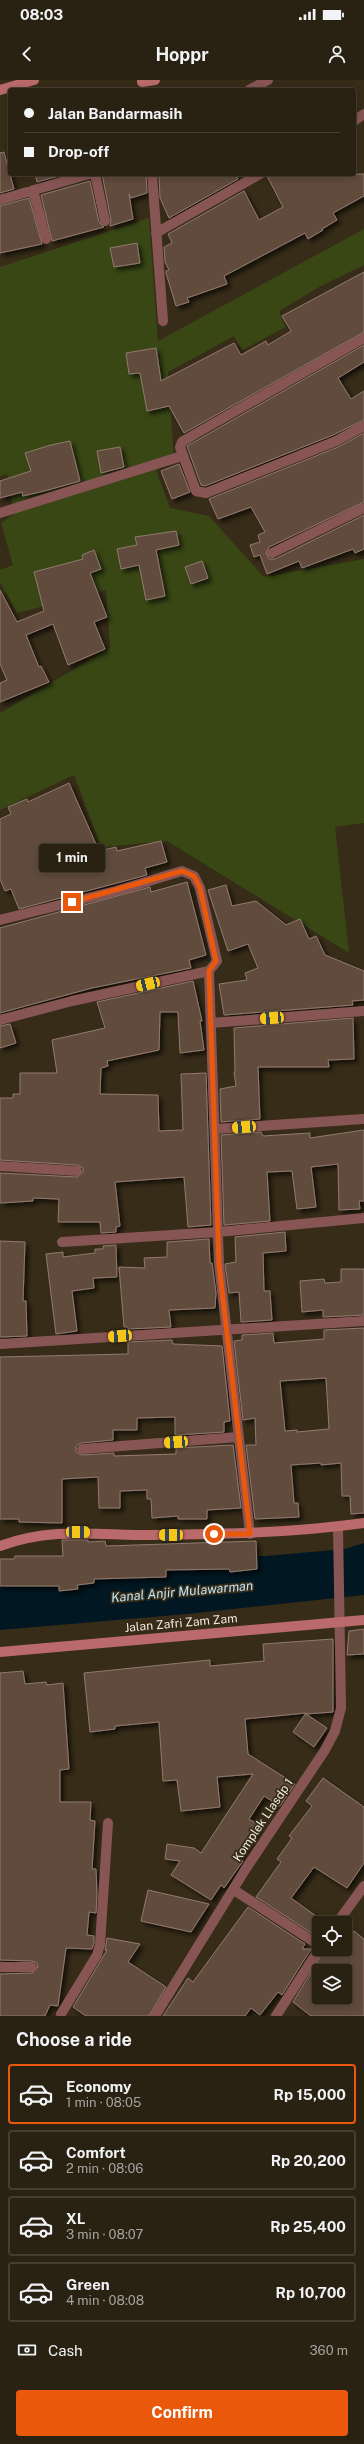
<!DOCTYPE html>
<html lang="en">
<head>
<meta charset="utf-8">
<style>
	:root { --surface:#292112; --page:#31291b; --text:#f1f3f6; --muted:#a5a39f; --line:#453e32; --accent:#ea580c }
	body { margin:0; font-family:"Public Sans",sans-serif; background:var(--page); color:var(--text); height:100vh; display:flex; flex-direction:column; font-size:15px; white-space:nowrap }
	* { box-sizing:border-box; margin:0 }
	p { font-size:13px; color:var(--muted) }
	.icon { flex:none; width:22px; height:22px; fill:none; stroke:currentColor; stroke-width:2; stroke-linecap:round; stroke-linejoin:round }
	.map { position:relative; height:1936px; overflow:hidden }
	.panel { display:flex; flex-direction:column; background:var(--surface); flex:1 }
	.panel>* { flex:none }
	.guide { position:absolute; left:8px; top:8px; width:348px; height:88px; border-radius:4px; box-shadow:0 2px 10px #0003,0 0 0 1px var(--line); display:grid; align-content:center; height:88px; padding:0 16px; background:var(--surface) }
	.buttons { position:absolute; left:312px; top:1836px; display:grid; gap:8px }
	.buttons a { display:grid; place-items:center; width:40px; height:40px; border-radius:4px; background:var(--surface); box-shadow:0 2px 10px #0003,0 0 0 1px var(--line); font-size:20px }
	.end { position:absolute; width:18px; height:18px; margin:-9px; border:5px solid #ea580c; background:#fff; box-shadow:0 0 0 2px #fff }
	.from { border-radius:50% }
	.bubble { position:absolute; height:28px; border-radius:4px; background:var(--surface); box-shadow:0 2px 10px #0003,0 0 0 1px var(--line); font-size:13px; font-weight:700; line-height:28px; text-align:center }
	.car { position:absolute; width:12px; height:24px; margin:-12px -6px; border-radius:5px; box-shadow:0 0 3px 1px #0007; background:linear-gradient(#f5c518 24%,#345 0 40%,#f5c518 0 76%,#345 0 86%,#f5c518 0) }
	.guide b { display:flex; align-items:center; gap:14px; height:38px; font-size:15px }
	.guide b+b { border-top:1px solid var(--line) }
	.guide i { width:10px; height:10px; background:var(--text) }
	ul { padding:0; list-style:none }
	li { display:flex; align-items:center; gap:12px; height:60px; margin:0 8px 6px; padding:0 8px; border:2px solid var(--line); border-radius:4px }
	li div { flex:1 }
	li b { display:block; font-size:15px }
	li em { font-style:normal; font-weight:700 }
	li.on { border-color:var(--accent) }
	li>.icon { width:36px; height:36px; stroke-width:1.5 }
	h2 { padding:0 16px; font-size:18px; line-height:48px }
	.pay { display:flex; align-items:center; gap:10px; height:44px; padding:0 16px; font-size:15px }
	.pay p { margin-inline-start:auto }
	.cta { display:flex; gap:8px; margin-top:auto; padding:8px 16px }
	.cta a { flex:1; height:46px; border-radius:4px; background:var(--accent); color:#fff; font-size:16px; font-weight:700; line-height:46px; text-align:center }
	.status { display:flex; justify-content:space-between; align-items:center; height:28px; padding:0 20px; background:var(--surface); direction:ltr }
	.status svg { height:11px; fill:currentColor }
	header { display:flex; justify-content:space-between; align-items:center; height:52px; padding:0 16px; background:var(--surface); font-size:18px; font-weight:700 }
	.map>svg:first-child { display:block }
	.green { fill:#384714 }
	.water { fill:#011722 }
	.building { fill:#614b3e; stroke:#927a6d; fill-rule:evenodd; filter:url(#shadow) }
	.lines { fill:none; stroke-linecap:round; stroke-linejoin:round }
	.street { stroke:#855; stroke-width:10 }
	.secondary { stroke:#ba6a6a; stroke-width:10 }
	.route { stroke:#ea580c; stroke-width:5 }
	.labels { text-anchor:middle; stroke-width:3.5; stroke-linejoin:round; paint-order:stroke }
	.street-label { font-size:12px; fill:#efe8dc; stroke:#372c18 }
	.water-label { font-size:13px; font-style:italic; fill:#bee3f8; stroke:#372c18 }
</style>
</head>
<body>
<div class="status"><b>08:03</b><svg viewBox="0 0 49 12"><path d="M0 12V9h3v3zM5 12V6h3v6zM10 12V3h3v9zM15 12V0h3v12zM26 1h20v11H26zM47 4h2v5h-2z"/></svg></div>
<header><svg class="icon" aria-label="back" viewBox="0 0 24 24"><path d="M15 5l-7 7 7 7"/></svg>Hoppr<svg class="icon" aria-label="person" viewBox="0 0 24 24"><circle cx="12" cy="8" r="4"/><path d="M4 21q1-7 8-7t8 7"/></svg></header>
<div class="map">
<svg width="364" height="1936" viewBox="0 0 364 1936">
	<defs>
		<filter id="shadow"><feDropShadow dx="3.5" dy="3.5" stdDeviation="2" flood-color="#0009"/></filter>
	</defs>
	<rect width="100%" height="100%" fill="#372c18"/>
	<!-- green -->
	<path class="green" d="M149,138L158,261L364,149V185L319,207L279,231L286,247L242,270L234,256L168,292L174,380L156,390L170,428L209,436L264,497L364,479V743L335,747L349,873L167,761L101,767L74,695L0,730V633L110,568L106,510L17,533L0,502V490L13,485L1,443L14,434L7,394L0,396V187Z"/>
	<!-- water -->
	<path class="water" d="M364,1463V1515L187,1534L0,1550V1496L120,1477L266,1476L345,1469Z"/>
	<!-- building -->
	<path class="building" d="M4,72L14,109L0,113V73Z
		M35,94H66L37,102Z
		M102,94H146L147,113L131,118L129,114L133,139L110,146L111,140Z
		M159,94H236L238,99L169,138L160,118Z
		M266,94H364V116L333,133L337,140L322,149L323,150L308,159L305,153L224,196L227,204L187,218L189,222L176,226L166,193V191L169,190L165,182L164,167L172,163L168,154L244,111L259,140L283,127Z
		M90,101L99,142L104,147L52,161L41,115Z
		M29,118L42,164L0,173V126Z
		M137,163L140,183L114,187L110,168Z
		M364,192V252L184,353L169,326L147,331L140,293L129,294L126,273L156,268L161,301L234,263L241,275L266,261L268,265L291,251L282,236Z
		M364,265V282L338,298L351,319L364,311V340L333,355L205,406L201,405L187,366Z
		M364,353V422L269,467L266,473L269,479H275L364,435V469L355,473L353,469L302,488L299,481L267,494L260,475L254,477L250,465L260,462L258,455L265,452L251,427L218,439L209,419L338,367Z
		M70,361L80,401L48,410L23,416L22,412L0,418V401L31,391L25,373L51,365Z
		M120,367L124,387L101,393L97,371Z
		M179,384L190,412L172,419L161,391Z
		M176,451L179,465L156,470L165,516L146,520L139,485L121,489L117,469L137,465L135,457Z
		M94,470L101,489L90,493L107,537L94,542L105,569L68,585L53,544L26,555L39,587L41,586L49,602L0,622V603L7,600L0,584V510L17,542L44,531L34,492L83,479L82,475Z
		M202,481L208,498L191,504L185,487Z
		M69,703L99,771L116,767L117,771L161,761L167,782L145,788L147,795L19,829L11,809L5,811L0,799V739L11,734L8,727L27,719L28,722Z
		M187,802L206,875L189,880L191,888L92,908L0,933V848L150,807L151,812Z
		M226,805L232,826L256,821L286,845L300,839L309,859L316,856L325,875L364,891V920L352,921L353,925L224,935L219,904L247,900L245,893L258,888L248,864L228,871L208,810Z
		M193,901L202,941H200L204,970L180,973L178,932H160L159,970L107,981L108,986L101,988L100,1014L158,1015L159,1051L183,1050L181,994L206,993L211,1145L188,1147L184,1097L115,1102L120,1146L116,1147V1152L101,1153L100,1142H58L59,1119L33,1118V1121L0,1123V1093L77,1097L83,1092V1088L77,1085L0,1080V1018H13V1014H20V993H57L52,960L105,948L97,922Z
		M353,938L354,979L328,980L329,987H258L260,1039L221,1042L220,1009L236,1006L234,992H235L234,948Z
		M10,944L16,963L0,968V946Z
		M364,1050V1121H359L360,1129L339,1130L338,1084L311,1087L316,1127L297,1129L292,1091L267,1092L270,1141L224,1145L221,1055L261,1052L263,1056L310,1053V1058Z
		M285,1152L286,1171L263,1173L264,1211H270L272,1240L241,1242L239,1212L229,1213L225,1184L236,1182L235,1157Z
		M209,1159L210,1183H212L216,1213L215,1228L169,1230L171,1247L128,1249V1247H124L119,1187L145,1188L144,1178L167,1177V1162Z
		M0,1161L25,1162L23,1221H26L27,1256L0,1257Z
		M116,1165L117,1197L93,1198L94,1208L72,1211L77,1251L56,1254L46,1174L63,1172V1177L95,1173V1169H103V1166Z
		M341,1189H364V1235L323,1237V1230L302,1232L300,1201L324,1199L325,1203L341,1202Z
		M364,1248V1433L351,1434L350,1416H342L341,1383L321,1385V1383L291,1385L294,1423H298L299,1437L255,1439L246,1365H256L255,1338L243,1340L234,1261L242,1260V1255L273,1253L274,1263L324,1259V1250ZM326,1298L329,1349L297,1352V1350L285,1351L280,1301Z
		M172,1260L173,1264L222,1266L230,1341L224,1342V1352L175,1355V1337L137,1338V1350H113V1360L81,1363L76,1366V1372L82,1375L114,1373V1376L176,1374V1368L233,1365L241,1428L207,1430V1439H178V1436L152,1438L151,1419H147V1410L120,1411V1428H99L98,1397L62,1399V1443L19,1442V1439H0V1277L128,1274V1262Z
		M62,1460H88V1462L105,1461L106,1466L256,1461L257,1489L230,1492L229,1489L166,1490V1497L94,1499V1503L77,1505L78,1509L59,1511V1506H0V1479H14L15,1476H63Z
		M364,1549V1574L347,1575L349,1551Z
		M333,1559V1632L306,1634L327,1648L314,1667L293,1652L306,1633L245,1639L248,1674L295,1704L280,1726L264,1716L249,1739L259,1745L238,1778L243,1781L224,1808L221,1805L211,1820L171,1795L180,1781L165,1779L167,1764L194,1768L201,1773L253,1694L217,1697L220,1727L181,1731L177,1700L163,1701L159,1642L115,1646V1649L90,1652L84,1593L210,1580V1586L264,1581L263,1564Z
		M23,1591L25,1604L46,1602L47,1605L63,1603L69,1689L60,1690V1722H91L90,1740L95,1741L92,1789H96L97,1813L96,1833L89,1832L87,1855L94,1856V1863L92,1869L66,1868L58,1926L50,1925L45,1936H0V1894L32,1893L38,1887L37,1883L32,1881L0,1880V1593Z
		M323,1698L364,1727V1783L347,1808L314,1787L291,1818L323,1841L319,1843L313,1854L256,1817L281,1782L277,1779L292,1758L289,1756L312,1726L306,1721Z
		M148,1810L209,1824L191,1852L141,1841Z
		M248,1827L305,1864L302,1869H311L282,1915L278,1912L260,1935L251,1928L245,1936H163L188,1898L193,1902Z
		M354,1851L364,1859V1936H311L293,1922L325,1869H345V1863ZM319,1891H345V1917H319Z
		M107,1858L140,1864L128,1882L166,1907L149,1936H86L73,1927L107,1870H105Z"/>
	<g class="lines">
		<!-- street -->
		<path class="street" d="M249,10L268,0
			M354,41L364,34
			M95,94L105,141
			M152,94L163,241
			M33,110L46,159
			M0,120L89,94
			M156,153L260,94
			M364,258L195,354L182,362L180,367L196,411L206,413L336,361L364,346
			M0,433L182,376
			M272,473L364,428
			M0,840L116,811L182,791L194,796L200,808L217,881L209,891L219,1184L250,1454
			M0,940L72,921L209,891
			M211,943L364,931
			M215,1049L364,1039
			M0,1086L77,1091
			M62,1162L218,1152L364,1138
			M0,1264L364,1241
			M82,1369L238,1357
			M234,1810L319,1865
			M337,1843L364,1806
			M0,1887H32
			M61,1934L97,1875L100,1864L108,1743
			M155,1936L245,1790L325,1670L335,1651L341,1628L338,1447
			M276,1936L319,1869"/>
		<!-- secondary -->
		<path class="secondary" d="M142,0V2L155,0
			M0,10L34,0
			M0,1466C52,1447 96,1455 150,1455C222,1454 293,1453 364,1443
			M0,1572L364,1540"/>
	</g>
	<g class="lines">
		<!-- route -->
		<path class="route" d="M72,822L182,791L194,796L200,808L216,881L209,891L219,1184L250,1454H214"/>
	</g>
	<g class="labels">
		<!-- street labels -->
		<g class="street-label">
			<text transform="translate(181 1543) rotate(-5)" y="4">Jalan Zafri Zam Zam</text>
			<text transform="translate(263 1740) rotate(-56)" y="4">Komplek Llasdp 1</text>
		</g>
		<!-- water labels -->
		<g class="water-label">
			<text transform="translate(182 1511) rotate(-5)" y="5">Kanal Anjir Mulawarman</text>
		</g>
	</g>
</svg>
<div class="buttons">
<a><svg class="icon" aria-label="locate" viewBox="0 0 24 24"><circle cx="12" cy="12" r="6"/><path d="M12 2v4M12 18v4M2 12h4M18 12h4"/></svg></a>
<a><svg class="icon" aria-label="layers" viewBox="0 0 24 24"><path d="M12 4l9 5-9 5-9-5zM3 14l9 5 9-5"/></svg></a>
</div>
<i class="end from" style="left:214px;top:1454px"></i>
<i class="end" style="left:72px;top:822px"></i>
<div class="bubble" style="left:39px;top:764px;width:66px">1 min</div>
<i class="car" style="left:148px;top:904px;rotate:257deg"></i>
<i class="car" style="left:272px;top:938px;rotate:266deg"></i>
<i class="car" style="left:244px;top:1047px;rotate:266deg"></i>
<i class="car" style="left:120px;top:1256px;rotate:266deg"></i>
<i class="car" style="left:176px;top:1362px;rotate:266deg"></i>
<i class="car" style="left:78px;top:1452px;rotate:91deg"></i>
<i class="car" style="left:171px;top:1455px;rotate:270deg"></i>
<div class="guide">
<b><i class="from"></i>Jalan Bandarmasih</b>
<b><i></i>Drop-off</b>
</div>
</div>
<section class="panel">
<h2>Choose a ride</h2>
<ul>
<li class="on"><svg class="icon" aria-label="car" viewBox="0 0 24 24"><path d="M5 17H2v-5l4-1 3-4h7l3 4 3 1v5h-3M9 17h6M6 11h13"/><circle cx="7" cy="17" r="2"/><circle cx="17" cy="17" r="2"/></svg><div><b>Economy</b><p>1 min · 08:05</p></div><em>Rp 15,000</em></li>
<li><svg class="icon" aria-label="car" viewBox="0 0 24 24"><path d="M5 17H2v-5l4-1 3-4h7l3 4 3 1v5h-3M9 17h6M6 11h13"/><circle cx="7" cy="17" r="2"/><circle cx="17" cy="17" r="2"/></svg><div><b>Comfort</b><p>2 min · 08:06</p></div><em>Rp 20,200</em></li>
<li><svg class="icon" aria-label="car" viewBox="0 0 24 24"><path d="M5 17H2v-5l4-1 3-4h7l3 4 3 1v5h-3M9 17h6M6 11h13"/><circle cx="7" cy="17" r="2"/><circle cx="17" cy="17" r="2"/></svg><div><b>XL</b><p>3 min · 08:07</p></div><em>Rp 25,400</em></li>
<li><svg class="icon" aria-label="car" viewBox="0 0 24 24"><path d="M5 17H2v-5l4-1 3-4h7l3 4 3 1v5h-3M9 17h6M6 11h13"/><circle cx="7" cy="17" r="2"/><circle cx="17" cy="17" r="2"/></svg><div><b>Green</b><p>4 min · 08:08</p></div><em>Rp 10,700</em></li>
</ul>
<div class="pay"><svg class="icon" aria-label="cash" viewBox="0 0 24 24"><path d="M3 7h18v10H3z"/><circle cx="12" cy="12" r="2"/></svg>Cash<p>360 m</p></div>
<div class="cta"><a>Confirm</a></div>
</section>
</body>
</html>
